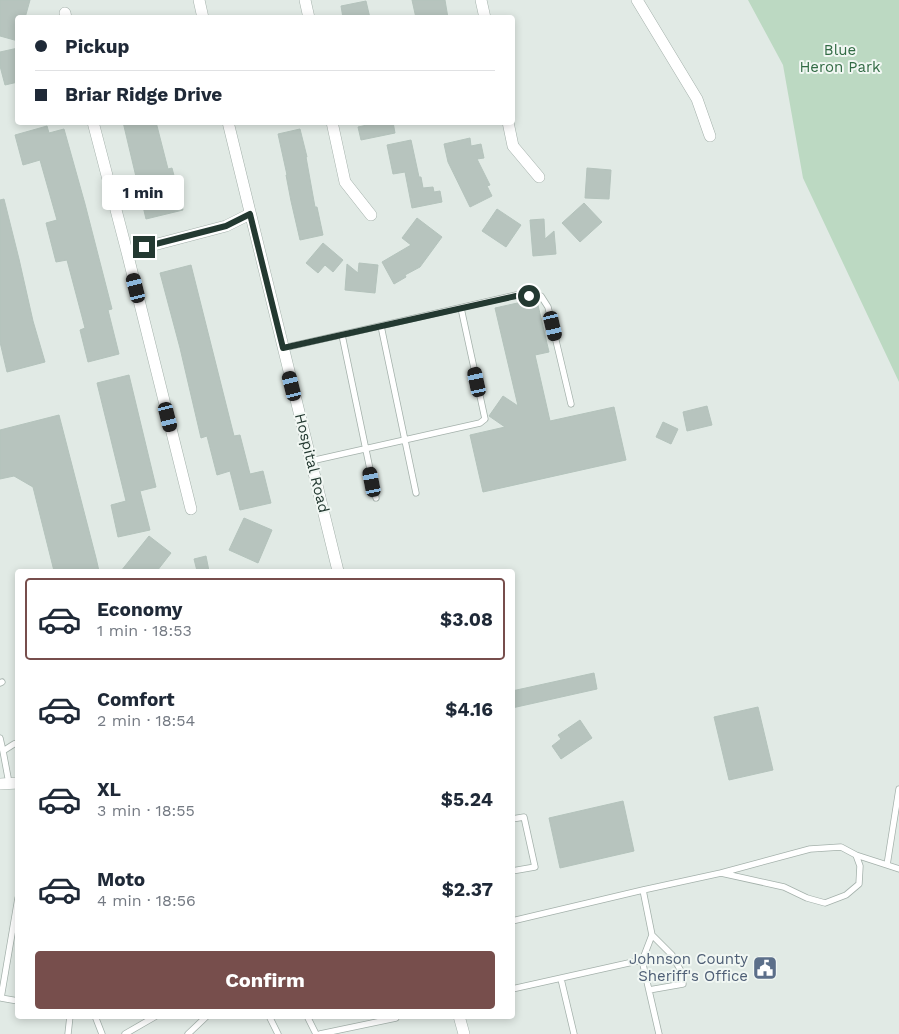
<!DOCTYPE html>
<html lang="en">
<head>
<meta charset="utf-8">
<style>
	:root { --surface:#fff; --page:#f6f6f7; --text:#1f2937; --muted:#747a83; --line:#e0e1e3; --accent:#774e4c }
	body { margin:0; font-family:"Work Sans",sans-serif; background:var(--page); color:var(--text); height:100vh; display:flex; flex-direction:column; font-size:19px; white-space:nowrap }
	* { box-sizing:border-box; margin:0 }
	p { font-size:16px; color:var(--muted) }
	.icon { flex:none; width:28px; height:28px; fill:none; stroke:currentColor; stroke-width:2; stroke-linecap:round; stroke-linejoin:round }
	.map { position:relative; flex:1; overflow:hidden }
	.side { position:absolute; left:15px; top:569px; width:500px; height:450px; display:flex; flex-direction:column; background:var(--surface); border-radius:5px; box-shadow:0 2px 8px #0003 }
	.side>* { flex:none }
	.hud { position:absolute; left:15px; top:15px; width:500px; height:110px; border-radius:5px; box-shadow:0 2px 8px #0003; display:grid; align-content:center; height:110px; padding:0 20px; background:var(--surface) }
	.end { position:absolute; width:22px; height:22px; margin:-11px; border:6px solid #233931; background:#fff; box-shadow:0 0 0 2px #fff }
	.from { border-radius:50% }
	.bubble { position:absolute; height:35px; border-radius:5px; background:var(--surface); box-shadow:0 2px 8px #0003; font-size:16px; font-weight:700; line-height:35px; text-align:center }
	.car { position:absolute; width:15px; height:30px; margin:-15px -8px; border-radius:6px; box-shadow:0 0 4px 1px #0007; background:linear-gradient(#222 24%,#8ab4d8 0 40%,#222 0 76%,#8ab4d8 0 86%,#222 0) }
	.hud b { display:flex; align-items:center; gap:18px; height:48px; font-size:19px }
	.hud b+b { border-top:1px solid var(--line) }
	.hud i { width:12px; height:12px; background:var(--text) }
	ul { padding:9px 0 0; list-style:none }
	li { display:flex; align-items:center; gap:15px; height:82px; margin:0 10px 8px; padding:0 10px; border:2px solid transparent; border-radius:5px }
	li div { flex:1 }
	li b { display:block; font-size:19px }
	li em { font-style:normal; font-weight:700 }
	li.active { border-color:var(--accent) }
	li>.icon { width:45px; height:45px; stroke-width:1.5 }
	.button { display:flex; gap:10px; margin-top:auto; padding:10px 20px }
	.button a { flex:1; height:58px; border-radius:5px; background:var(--accent); color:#fff; font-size:20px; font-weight:700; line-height:58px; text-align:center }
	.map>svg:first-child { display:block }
	.green { fill:#bcd9c2 }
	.building { fill:#b7c4be; stroke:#b4c3bc }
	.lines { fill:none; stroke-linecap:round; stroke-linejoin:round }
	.service-casing { stroke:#a4b1ab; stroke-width:7 }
	.minor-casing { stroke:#a4b1ab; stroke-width:12 }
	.service { stroke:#fff; stroke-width:5.5 }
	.minor { stroke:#fff; stroke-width:11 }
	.route { stroke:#233931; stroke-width:6 }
	.labels { text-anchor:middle; stroke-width:4; stroke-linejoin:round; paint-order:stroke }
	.park-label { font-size:15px; fill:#326b44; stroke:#f1f7f3 }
	.street-label { font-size:15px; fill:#233931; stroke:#f1f7f3 }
	.service-label { font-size:15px; fill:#4e5e75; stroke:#f1f7f3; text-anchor:end }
</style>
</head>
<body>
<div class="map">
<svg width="899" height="1034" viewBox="0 0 899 1034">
	<rect width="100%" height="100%" fill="#e1eae5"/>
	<!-- green -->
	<path class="green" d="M748,0H899V382L803,178L783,65Z"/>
	<!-- building -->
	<path class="building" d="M0,0H30L25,18H18V41L0,36Z
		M412,0H445L448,18H416Z
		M366,1L370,18H343L341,6Z
		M18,48V82L5,85L0,66V52Z
		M123,122H156L168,169L172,168L183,210L146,219Z
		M367,122H393L395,133L361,140L358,127L367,125Z
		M47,126L49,133L64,129L85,204L112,309L108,310L119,354L88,362L80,330L85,328L67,260L56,262L46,223L57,220L40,160L23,165L15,135Z
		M300,129L307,157H306L315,207H317L323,235L300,240L291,201L286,175H287L278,134Z
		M470,138L471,146L481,144L484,158L477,159L490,185L487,186L492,196L470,207L448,162L444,144Z
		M411,140L419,177H421L423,188L433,187L434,192L440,191L442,202L412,208L405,172L393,174L387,145Z
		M587,168L611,170L609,199L585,198Z
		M4,199L19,259L33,321L45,362L7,372L0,342V200Z
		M584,203L602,222L580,242L562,223Z
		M497,209L521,225L506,247L482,231Z
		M417,218L442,237L420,267L405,275L406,277L394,284L382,262L411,245L402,238Z
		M544,219L545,239L554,231L556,254L533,256L530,220Z
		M323,243L343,260L333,272L325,265L318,273L306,263Z
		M359,263L378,265L375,293L345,290L347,264L358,273Z
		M191,265L234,436L240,435L250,474L263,471L271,503L240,510L230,471L217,475L207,436L201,438L180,348L160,273Z
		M531,300L537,301L549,352L535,355L550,421L614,407L626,460L483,492L470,435L505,427L489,416L503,396L518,406L495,308Z
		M129,375L156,487L140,491L150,530L118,537L111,505L126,501L97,383Z
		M707,406L712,425L687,431L683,412Z
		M59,415L96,558L99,571H54L33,487L14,476L0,479V430Z
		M663,422L678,429L671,444L656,437Z
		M244,518L272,530L258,563L229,550Z
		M149,536L171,553L157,571H121Z
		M206,556L209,571H197L194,559Z
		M594,673L597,689L512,708V691Z
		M758,707L773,770L729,780L714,717Z
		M580,720L592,738L561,759L552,746L561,739L558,735Z
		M623,801L634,851L560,868L549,818Z"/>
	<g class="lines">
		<defs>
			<path id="service" d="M381,326L416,493
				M342,335L376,498
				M283,348L516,295L541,296L548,307L571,404
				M311,461L480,423L485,419L461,308
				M0,683L2,682
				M0,738L3,751
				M9,783L3,751L14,744L18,743
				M512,819L524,817L535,867L512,871
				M856,855L899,869
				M887,865L899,789
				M18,898L1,998L18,1001
				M512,921L643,890
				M642,961L652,935
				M561,979L574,1034
				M512,989L642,960L659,1034
				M649,990L683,984L682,973L672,955L652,935L643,890L721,873L784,887L807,898L825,903L846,895L859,884L860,866L856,855L841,847L810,849L721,873
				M95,1016L102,1034
				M269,1016L278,1034
				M307,1016L316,1034
				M68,1034L70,1016
				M125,1034L156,1016
				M188,1034L207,1016
				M320,1034L396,1018V1016"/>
			<path id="minor" d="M199,0L203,18
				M305,0L309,18
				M481,0L485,18
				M637,0L697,99L710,136
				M65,13L66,18
				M93,122L127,252L191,509
				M228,122L338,571
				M332,122L345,182L371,215
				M508,122L513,146L539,177
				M127,252L226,226L250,214
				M0,784L18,783
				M459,1016L464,1034"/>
		</defs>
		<!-- service casing -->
		<use href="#service" class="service-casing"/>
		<!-- minor casing -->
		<use href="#minor" class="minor-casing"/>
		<!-- service -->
		<use href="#service" class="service"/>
		<!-- minor -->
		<use href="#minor" class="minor"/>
	</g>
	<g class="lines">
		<!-- route -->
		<path class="route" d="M144,247L226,226L250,214L283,348L516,296H529"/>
	</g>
	<!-- icons -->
	<defs>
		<symbol id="civic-square" viewBox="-11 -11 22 22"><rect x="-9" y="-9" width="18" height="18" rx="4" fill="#5c6f8a" stroke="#f1f7f3"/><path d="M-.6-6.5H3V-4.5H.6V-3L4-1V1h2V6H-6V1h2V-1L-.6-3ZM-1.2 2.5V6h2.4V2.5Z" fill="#fff"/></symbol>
	</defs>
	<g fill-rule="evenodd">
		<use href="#civic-square" x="751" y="954" width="28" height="28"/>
	</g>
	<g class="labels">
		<!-- park labels -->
		<g class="park-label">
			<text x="840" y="55">Blue<tspan x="840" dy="17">Heron Park</tspan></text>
		</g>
		<!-- street labels -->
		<g class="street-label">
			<text transform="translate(312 463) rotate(76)" y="5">Hospital Road</text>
		</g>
		<!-- service labels -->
		<g class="service-label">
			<text x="748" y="964">Johnson County<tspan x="748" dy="17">Sheriff's Office</tspan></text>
		</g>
	</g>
</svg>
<i class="end from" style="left:529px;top:296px"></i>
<i class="end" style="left:144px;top:247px"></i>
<div class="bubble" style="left:102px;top:175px;width:82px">1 min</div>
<i class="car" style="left:136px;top:288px;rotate:346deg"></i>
<i class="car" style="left:553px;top:326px;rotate:167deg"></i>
<i class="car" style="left:477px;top:382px;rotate:348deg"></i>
<i class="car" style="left:292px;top:386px;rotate:346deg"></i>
<i class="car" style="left:168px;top:417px;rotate:166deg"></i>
<i class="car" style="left:372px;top:482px;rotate:349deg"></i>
<div class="hud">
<b><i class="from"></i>Pickup</b>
<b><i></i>Briar Ridge Drive</b>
</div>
<section class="side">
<ul>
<li class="active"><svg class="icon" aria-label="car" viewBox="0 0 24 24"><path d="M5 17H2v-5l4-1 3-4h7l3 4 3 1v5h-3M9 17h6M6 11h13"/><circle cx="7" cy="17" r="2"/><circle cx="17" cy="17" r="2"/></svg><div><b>Economy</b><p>1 min · 18:53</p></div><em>$3.08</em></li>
<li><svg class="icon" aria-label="car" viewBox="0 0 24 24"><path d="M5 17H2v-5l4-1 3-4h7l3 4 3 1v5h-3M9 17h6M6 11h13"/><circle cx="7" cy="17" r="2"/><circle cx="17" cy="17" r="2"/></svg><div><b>Comfort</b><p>2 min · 18:54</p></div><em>$4.16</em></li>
<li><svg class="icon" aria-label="car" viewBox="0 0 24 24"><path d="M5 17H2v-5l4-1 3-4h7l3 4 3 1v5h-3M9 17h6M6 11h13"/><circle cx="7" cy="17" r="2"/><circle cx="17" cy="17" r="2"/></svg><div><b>XL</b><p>3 min · 18:55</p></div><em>$5.24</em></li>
<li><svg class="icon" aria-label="car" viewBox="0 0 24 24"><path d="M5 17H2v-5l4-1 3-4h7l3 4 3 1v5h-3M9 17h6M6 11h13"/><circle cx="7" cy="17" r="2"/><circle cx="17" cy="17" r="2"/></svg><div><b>Moto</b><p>4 min · 18:56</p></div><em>$2.37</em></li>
</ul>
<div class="button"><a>Confirm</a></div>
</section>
</div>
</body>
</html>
